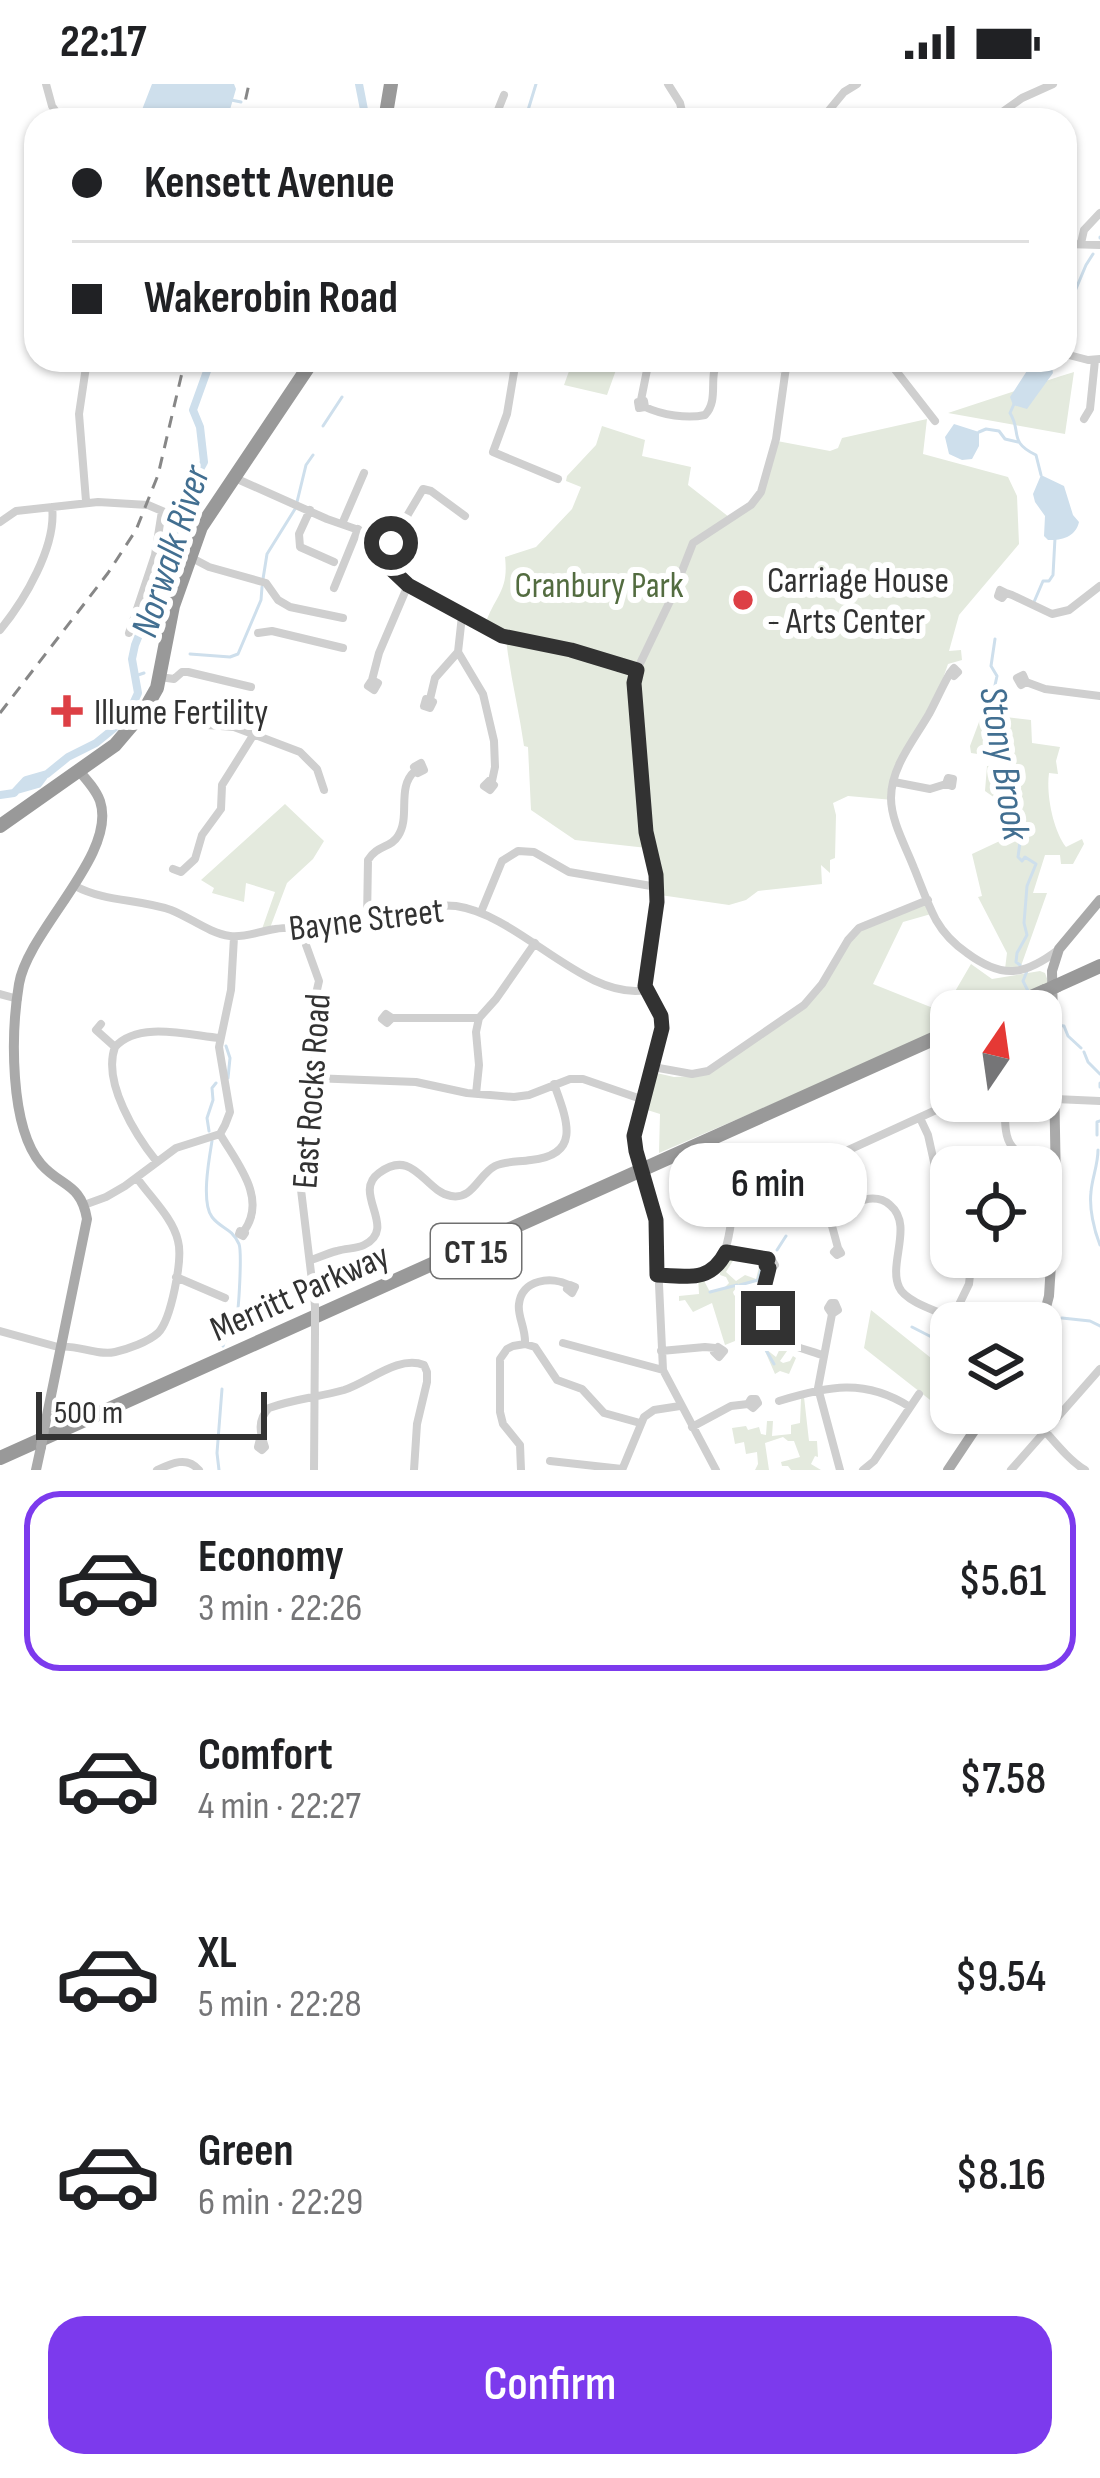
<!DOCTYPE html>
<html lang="en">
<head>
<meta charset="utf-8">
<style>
	:root { --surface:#fff; --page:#f6f6f6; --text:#202124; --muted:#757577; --line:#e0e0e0; --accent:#7c3aed }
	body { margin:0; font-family:"Sofia Sans Condensed",sans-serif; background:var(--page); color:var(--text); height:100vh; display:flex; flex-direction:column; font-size:45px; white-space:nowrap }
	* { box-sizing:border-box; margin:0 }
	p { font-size:39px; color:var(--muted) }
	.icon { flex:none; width:66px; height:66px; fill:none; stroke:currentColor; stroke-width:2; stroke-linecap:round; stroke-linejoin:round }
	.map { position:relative; height:1386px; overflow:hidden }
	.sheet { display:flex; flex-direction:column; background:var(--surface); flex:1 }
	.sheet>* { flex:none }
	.top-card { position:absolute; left:24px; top:24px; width:1053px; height:264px; border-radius:36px; box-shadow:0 3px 9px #0004; display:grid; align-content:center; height:264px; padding:0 48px; background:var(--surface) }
	.needle { width:78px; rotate:13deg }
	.controls { position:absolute; left:930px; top:906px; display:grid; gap:24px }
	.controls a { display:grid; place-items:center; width:132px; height:132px; border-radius:24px; background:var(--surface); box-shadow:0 3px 9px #0004; font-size:60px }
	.scale { position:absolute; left:36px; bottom:30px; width:231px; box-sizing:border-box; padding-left:12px; border:6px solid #323232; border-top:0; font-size:33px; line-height:42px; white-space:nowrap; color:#323232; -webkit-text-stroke:9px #fff; paint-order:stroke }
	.end { position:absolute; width:54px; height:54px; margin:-27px; border:15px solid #323232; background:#fff; box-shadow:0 0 0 6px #fff }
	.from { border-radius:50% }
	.bubble { position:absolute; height:84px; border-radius:36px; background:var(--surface); box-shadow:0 3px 9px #0004; font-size:39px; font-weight:600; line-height:84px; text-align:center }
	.top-card b { display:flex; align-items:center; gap:42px; height:114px; font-size:45px }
	.top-card b+b { border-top:3px solid var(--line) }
	.top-card i { width:30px; height:30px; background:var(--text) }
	ul { padding:21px 0 0; list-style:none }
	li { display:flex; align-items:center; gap:36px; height:180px; margin:0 24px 18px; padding:0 24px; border:6px solid transparent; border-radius:36px }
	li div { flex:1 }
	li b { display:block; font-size:45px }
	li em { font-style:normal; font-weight:600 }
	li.active { border-color:var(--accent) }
	li>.icon { width:108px; height:108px; stroke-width:1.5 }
	.action { display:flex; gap:24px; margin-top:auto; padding:24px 48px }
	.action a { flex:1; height:138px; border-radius:36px; background:var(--accent); color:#fff; font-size:48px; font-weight:600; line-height:138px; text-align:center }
	.status { display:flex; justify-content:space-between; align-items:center; height:84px; padding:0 60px; background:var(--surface); direction:ltr }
	.status svg { height:33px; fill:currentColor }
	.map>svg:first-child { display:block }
	.green { fill:#e4eade }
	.water { fill:#cedfec }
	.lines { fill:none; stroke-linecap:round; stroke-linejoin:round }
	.stream { stroke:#cedfec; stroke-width:3 }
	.river { stroke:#cedfec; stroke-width:8 }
	.minor { stroke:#cfcfcf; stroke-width:8 }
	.major { stroke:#aaa; stroke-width:10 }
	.highway { stroke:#999; stroke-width:14 }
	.rail { stroke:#878787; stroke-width:3; stroke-dasharray:12 9; stroke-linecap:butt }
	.minor-bridge { stroke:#cfcfcf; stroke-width:8 }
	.major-bridge { stroke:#aaa; stroke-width:10 }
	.highway-bridge { stroke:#999; stroke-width:14 }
	.route { stroke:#323232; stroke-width:15 }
	.poi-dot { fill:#dd3f45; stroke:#fff; stroke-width:4.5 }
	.labels { text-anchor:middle; stroke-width:12; stroke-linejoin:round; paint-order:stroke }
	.shield { fill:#fff; stroke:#707070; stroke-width:3 }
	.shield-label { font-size:33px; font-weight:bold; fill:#323232 }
	.poi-label { font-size:36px; fill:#323232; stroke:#fff; text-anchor:start }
	.park-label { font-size:36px; fill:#536c40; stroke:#fff }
	.street-label { font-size:36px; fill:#323232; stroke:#fff }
	.water-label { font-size:39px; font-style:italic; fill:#426f91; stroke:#fff }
</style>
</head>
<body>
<div class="status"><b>22:17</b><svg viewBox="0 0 49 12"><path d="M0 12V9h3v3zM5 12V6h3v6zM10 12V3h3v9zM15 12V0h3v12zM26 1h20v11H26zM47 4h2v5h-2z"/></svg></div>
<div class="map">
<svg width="1100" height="1386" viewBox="0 0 1100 1386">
	<rect width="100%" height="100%" fill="#fff"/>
	<!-- green -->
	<path class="green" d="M573,276L616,286L607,311L564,301Z
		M1074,288L1065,350L948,329L1061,292Z
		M927,335L923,370L1008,393L1017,412L1019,460L959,531L949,567L961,566L962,576L948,580L938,609L901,672L893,716L848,712L833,719L836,731L835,774L830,776V789L821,781L822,800L758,807L746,816L729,821L660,811L647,764L575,756L531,726L528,663L524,662C519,626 510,591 506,555L509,552L485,541C495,511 509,508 505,473L536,463L572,425L581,403L566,397L567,392L596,361L602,342L645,356L642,372L691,383L688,401L729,433L695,459L755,419L777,357L830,367L838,364L842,354Z
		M982,630L1031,636L1032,659L1060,663L1056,677L1058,690L1049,689C1046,710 1053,746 1066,763L1082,755L1084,760L1073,780H1061L1060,771H1045L1033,809H1047L1021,882L1005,885L1007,869L978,813L982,812L972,770L1004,755L1002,719L985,707L987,682L1006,681L1005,674L971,669L970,662Z
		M285,720L324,757L313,775L287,799L270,844L262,845L275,808L246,799L244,818L212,809L214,804L201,796Z
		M927,818L931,830L903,838L873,900L943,928L971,880L992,895L1040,887L1045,889L1049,900L988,927H951V943L659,1069L660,1030L638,1023L652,988L674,993L697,992L727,976L805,924L848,861L863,844Z
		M730,1172L734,1175L726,1188L736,1197L745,1191L756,1195L760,1179L764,1177L767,1182L765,1199C754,1195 740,1198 733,1208L734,1211L739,1215L744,1244L750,1245L768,1234V1254L760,1255L762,1262L776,1273L784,1256L788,1258L787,1267L780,1277L783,1279L790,1277L793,1272L796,1274L789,1290L780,1287L775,1290L765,1267L759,1263L755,1249L725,1261L712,1219L693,1228L685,1216L679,1217V1212L699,1210L698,1192L701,1191L710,1208L724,1204L729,1199L726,1193L720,1191L719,1185Z
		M871,1226L951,1290V1294L934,1319L864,1264Z
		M804,1313L809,1357H817L818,1373L815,1372L811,1380L821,1386H791L788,1382H782L781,1378L800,1373L794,1357H788L783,1353L765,1359L769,1386H755L758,1380L757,1368L746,1370L744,1358L735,1360L732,1344L746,1342L748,1346L759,1343L761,1350L766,1351L767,1337H773L772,1352L791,1350V1341L800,1339L801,1314Z"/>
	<!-- water -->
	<path class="water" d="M152,0H234L236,5L227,36H138Z
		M1034,276H1037V280L1042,283L1050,276L1053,289L1027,325L1013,321L1010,313Z
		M954,340L979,348V362L972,375L962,376L949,370L945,353Z
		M1041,391L1064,402L1073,431L1079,438C1076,452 1062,457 1048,456L1044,452L1045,432L1035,418L1033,410Z"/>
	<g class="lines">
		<!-- stream -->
		<path class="stream" d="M231,16L241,18
			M525,36L536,0
			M1100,154V153
			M1065,231L1086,181L1093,170
			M1014,320L1010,329C1022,348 1008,358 1036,371L1041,391
			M323,342L342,313
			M979,348L986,345L999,347L1005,355L1018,358
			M297,418L306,381L313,371
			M263,495L267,470L295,425
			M1034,518L1043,497H1049L1053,491L1055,454
			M190,570L230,573L238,570L261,516L262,503
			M135,592L144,589
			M992,615L997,592L991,582L995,555
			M995,624L1014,743L1021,751L1018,773L1022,777L1025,773L1036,780L1027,802L1024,839L1027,851L1017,869L1016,878L1020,881
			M1027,887L1023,897L1029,909
			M1038,918L1047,940L1064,942L1068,952L1081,964
			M226,962L230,974L228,994
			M1084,968L1088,978L1100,990
			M1100,999V1003
			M209,1047L207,1034L213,1016L212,1004L216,999
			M1097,1051V1038L1100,1037
			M212,1057C209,1075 201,1119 212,1133C221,1145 231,1143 239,1160C242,1168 239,1228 236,1236C233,1246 226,1252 223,1262
			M1098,1066C1098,1081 1092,1094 1091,1108C1089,1124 1094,1146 1100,1161
			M777,1166L786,1152
			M763,1179L758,1196L740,1201L738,1219L743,1243L756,1249L774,1280
			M710,1208L737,1201
			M1062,1234L1090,1237L1100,1242
			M1026,1239L1040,1231
			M912,1243L951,1263
			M219,1386L217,1369L222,1305"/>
		<!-- river -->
		<path class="river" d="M359,0L366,36
			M17,706L38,700L44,692
			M0,711L14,709L26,696L47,690L68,673L96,659L123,637L133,620L138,609L132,575L135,561L151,521L187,409L204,378L200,343L193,326L211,276"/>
		<!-- minor -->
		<path class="minor" d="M46,0L52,22L62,36
			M668,0L680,19L684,36
			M494,36L504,11
			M821,36L844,8L857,0
			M991,36L1022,14L1053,0
			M1081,159L1084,146L1100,129
			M1065,160L1100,161
			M1065,270L1088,276L1100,275
			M516,276L507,330L493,368L558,395
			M741,276L785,285
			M882,276L893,283L935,337
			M641,316L649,276
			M645,323L639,324L638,318L644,317L645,323C662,331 687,335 705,331C720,315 707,292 719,276
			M1084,335L1090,325L1095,276
			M235,394L327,435L370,450L379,457L389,483L402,496L503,552L571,566L637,585
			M86,417L79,330L87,276
			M310,426L299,450L300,463L334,478
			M0,438L16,427L98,418L148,421L200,443
			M342,440L364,389
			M382,465L391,459L423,405L431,407L465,432
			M190,473L209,483L266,499L278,516L290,523L343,534
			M334,504L358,445
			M1006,509L1000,506L998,512L1002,514L1006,509L1012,511L1052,530L1069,526L1100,502
			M462,532L458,568L483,610L494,657L495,683L492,697
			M0,546C24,517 57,462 52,423
			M129,549L155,471L162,427
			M258,549L272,547L343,564
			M950,589L954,584L958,588L954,592L950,589C942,603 936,617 929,630C914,656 891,683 891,714C891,737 906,763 914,784C921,801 927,819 936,836C944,850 954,860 967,869C1002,895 1024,892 1058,866
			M160,593L174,595L182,588H188L251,603
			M372,596L379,569L408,501
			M372,596L378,599L374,606L368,602Z
			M1026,598L1021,601L1017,594L1023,591L1026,598L1045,605L1100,612
			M426,615L433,618L430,624L424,622Z
			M430,615L435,594L458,568
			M151,617L193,640L234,643L300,668L317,685L324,706
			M421,679L424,686L418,689L414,683Z
			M489,697L494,701L490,706L484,702Z
			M894,698L930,705L946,700L948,694L953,695L952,702L946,700
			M173,785L181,788L195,775L202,751L221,725L222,701L254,650
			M75,802C105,818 139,815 171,826C191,834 209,849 230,852C245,854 260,847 275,845C293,842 312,846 330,843C366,836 422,818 456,822C520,831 585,917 646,906
			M481,828L502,777L518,767L534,768L569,788L657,803
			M367,835L368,776C377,761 391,764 398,752C411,733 396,703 415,687
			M304,845L306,861L319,897L313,923V981L299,1089L315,1222
			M0,910L18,915
			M392,934L386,930L382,935L387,939L392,934H479
			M101,940L96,946L115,963C102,998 136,1052 157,1078
			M115,963C138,937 188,951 220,954
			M653,983L692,990L708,987L804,921L822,900L848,856L859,844L928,816
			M312,994L416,998L467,1009L514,1013L529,1011L570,995H583L644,1016
			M476,1010L479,981L476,948L479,934L496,915L535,859
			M1055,1015L1100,1017
			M1005,1017C1004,1065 1008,1070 1056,1079
			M920,1034L928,1051L936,1087L951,1099
			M220,1050C236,1078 268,1114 244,1147
			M639,1079L635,1062V1047L662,944L661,932L645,901L657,828V809L647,748L635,590L671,515L693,459L751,421L761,408L776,355L787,276
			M807,1084L829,1131L838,1164L834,1168L837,1171L841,1169L838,1164
			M646,1098L656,1136L663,1286L716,1386
			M84,1121L106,1113L125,1102L176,1064L220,1050L225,1041L230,1028L219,963L231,906L234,853
			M829,1131C847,1123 872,1105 890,1121C914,1141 888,1179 899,1203C906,1220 948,1230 964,1239
			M240,1147L245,1149L243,1152L239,1150Z
			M726,1168L769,1176
			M311,1176C320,1173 328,1169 337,1167C346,1164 356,1165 364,1161C399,1144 351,1109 379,1089C414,1063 424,1107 451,1112C473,1116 478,1091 495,1082C505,1077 519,1078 531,1076C582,1071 567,1036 554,1000
			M769,1184L766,1179L772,1176L775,1181C757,1195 761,1234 777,1251C788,1262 808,1266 822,1271
			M657,1191C705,1192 721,1199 730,1145C732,1133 733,1125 739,1116L936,1026L951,1015
			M176,1193L225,1214
			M570,1201L575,1203L572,1209L567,1205Z
			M832,1230L838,1226L835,1219H831L828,1224L832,1230L818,1304L840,1386
			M953,1233L969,1200L972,1173
			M0,1247L58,1263C77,1260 96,1272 115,1268C128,1265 148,1258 158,1249C171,1236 183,1175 178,1157C173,1134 150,1113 137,1094
			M563,1259L663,1286
			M525,1260C526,1244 517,1232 519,1220C522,1195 552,1192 569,1201
			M718,1263L724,1267L719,1273L714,1268Z
			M661,1267L705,1263L715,1264
			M779,1317C828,1302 865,1294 910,1323
			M1028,1329C1047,1347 1064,1373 1085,1386
			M692,1343L731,1322L748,1320L751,1315H756L758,1319L753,1324L748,1320
			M260,1355L258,1363L262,1366L265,1363C260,1349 257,1336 269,1324C294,1315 319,1313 344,1306C369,1298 398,1271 424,1281L427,1288V1298L417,1340L414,1386
			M550,1377L622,1385
			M157,1386C172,1379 187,1372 199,1386
			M314,1386L315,1248
			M521,1386L520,1361L503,1340L500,1328V1275L507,1265L513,1262L525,1260L535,1263L557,1296L582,1305L604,1329L640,1339
			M622,1386L644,1333L654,1326L680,1322
			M863,1386L874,1377L919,1310
			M1011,1386L1100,1285"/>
		<!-- major -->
		<path class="major" d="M1041,1242L1049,1212L1056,1101L1052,887L1059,865L1100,816
			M44,1346L87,1135C81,1099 61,1103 41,1080C9,1042 11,948 19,900C28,846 118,770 100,717C96,706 87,696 79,687
			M36,1386L41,1363
			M948,1386L986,1329"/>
		<!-- highway -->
		<path class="highway" d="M385,36L391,0
			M0,742L115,661L144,627L157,604L173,522L201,443L313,276
			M1056,902L1100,882
			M999,927L1045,907
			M0,1374L951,947"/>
		<!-- rail -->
		<path class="rail" d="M241,36L249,0
			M0,629L108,489L136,446L158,391L185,276"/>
		<!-- minor-bridge -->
		<path class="minor-bridge" d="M639,1079L646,1098
			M315,1248V1222"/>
		<!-- major-bridge -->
		<path class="major-bridge" d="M41,1363L44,1346"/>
		<!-- highway-bridge -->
		<path class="highway-bridge" d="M1045,907L1056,902"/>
	</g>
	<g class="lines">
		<!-- route -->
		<path class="route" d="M391,459L382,465L389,483L408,501L502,552L571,566L637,586L634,599L646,748L656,791L657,818L645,902L661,932L662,944L634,1052L636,1067L656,1136L657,1191C688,1192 710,1199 726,1168L768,1175L766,1181L769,1184L763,1208L768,1234"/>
	</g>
	<!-- markers -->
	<g class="poi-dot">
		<circle cx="743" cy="516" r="12"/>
		<path d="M61 609h12v12h12v12h-12v12h-12v-12h-12v-12h12z"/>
	</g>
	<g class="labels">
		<!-- shield labels -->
		<rect class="shield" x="431" y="1140" width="90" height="54" rx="9"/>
		<g class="shield-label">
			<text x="476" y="1179">CT 15</text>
		</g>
		<!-- poi labels -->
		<g class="poi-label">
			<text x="767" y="508">Carriage House<tspan x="767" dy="41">- Arts Center</tspan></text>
			<text x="94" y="640">Illume Fertility</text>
		</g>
		<!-- park labels -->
		<g class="park-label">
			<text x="599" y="513">Cranbury Park</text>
		</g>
		<!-- street labels -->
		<g class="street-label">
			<text transform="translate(366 834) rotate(-7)" y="13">Bayne Street</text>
			<text transform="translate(310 1007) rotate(-86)" y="13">East Rocks Road</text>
			<text transform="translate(299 1207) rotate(-24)" y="13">Merritt Parkway</text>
		</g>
		<!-- water labels -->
		<g class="water-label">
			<text transform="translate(169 467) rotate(-72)" y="14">Norwalk River</text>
			<text transform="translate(1006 679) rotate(81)" y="14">Stony Brook</text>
		</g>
	</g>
</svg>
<div class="controls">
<a><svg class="needle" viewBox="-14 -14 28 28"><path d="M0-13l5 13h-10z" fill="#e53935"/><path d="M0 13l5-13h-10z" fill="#757577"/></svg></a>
<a><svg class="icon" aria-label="locate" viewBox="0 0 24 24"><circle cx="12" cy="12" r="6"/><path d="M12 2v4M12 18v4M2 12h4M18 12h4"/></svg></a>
<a><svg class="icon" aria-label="layers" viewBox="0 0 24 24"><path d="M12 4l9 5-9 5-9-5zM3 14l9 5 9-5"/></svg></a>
</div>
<div class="scale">500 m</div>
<i class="end from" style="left:391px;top:459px"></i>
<i class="end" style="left:768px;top:1234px"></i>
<div class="bubble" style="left:669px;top:1059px;width:198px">6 min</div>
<div class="top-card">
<b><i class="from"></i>Kensett Avenue</b>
<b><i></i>Wakerobin Road</b>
</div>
</div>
<section class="sheet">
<ul>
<li class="active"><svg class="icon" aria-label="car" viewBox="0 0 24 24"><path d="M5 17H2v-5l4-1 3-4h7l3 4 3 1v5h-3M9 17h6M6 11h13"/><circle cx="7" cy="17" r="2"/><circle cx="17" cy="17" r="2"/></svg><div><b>Economy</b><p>3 min · 22:26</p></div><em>$5.61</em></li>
<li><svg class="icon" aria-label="car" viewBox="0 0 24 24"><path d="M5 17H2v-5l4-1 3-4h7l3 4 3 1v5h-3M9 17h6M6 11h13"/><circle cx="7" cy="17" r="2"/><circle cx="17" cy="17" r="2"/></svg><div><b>Comfort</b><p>4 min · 22:27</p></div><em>$7.58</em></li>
<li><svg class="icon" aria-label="car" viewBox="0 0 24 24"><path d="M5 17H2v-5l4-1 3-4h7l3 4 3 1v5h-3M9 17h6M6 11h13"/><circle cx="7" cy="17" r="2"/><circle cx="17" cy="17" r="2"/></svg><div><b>XL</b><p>5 min · 22:28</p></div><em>$9.54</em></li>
<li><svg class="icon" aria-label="car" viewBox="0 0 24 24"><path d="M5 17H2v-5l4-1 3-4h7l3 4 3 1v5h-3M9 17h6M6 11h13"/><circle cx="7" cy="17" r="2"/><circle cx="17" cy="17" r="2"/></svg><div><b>Green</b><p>6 min · 22:29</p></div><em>$8.16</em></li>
</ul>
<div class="action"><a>Confirm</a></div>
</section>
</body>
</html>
